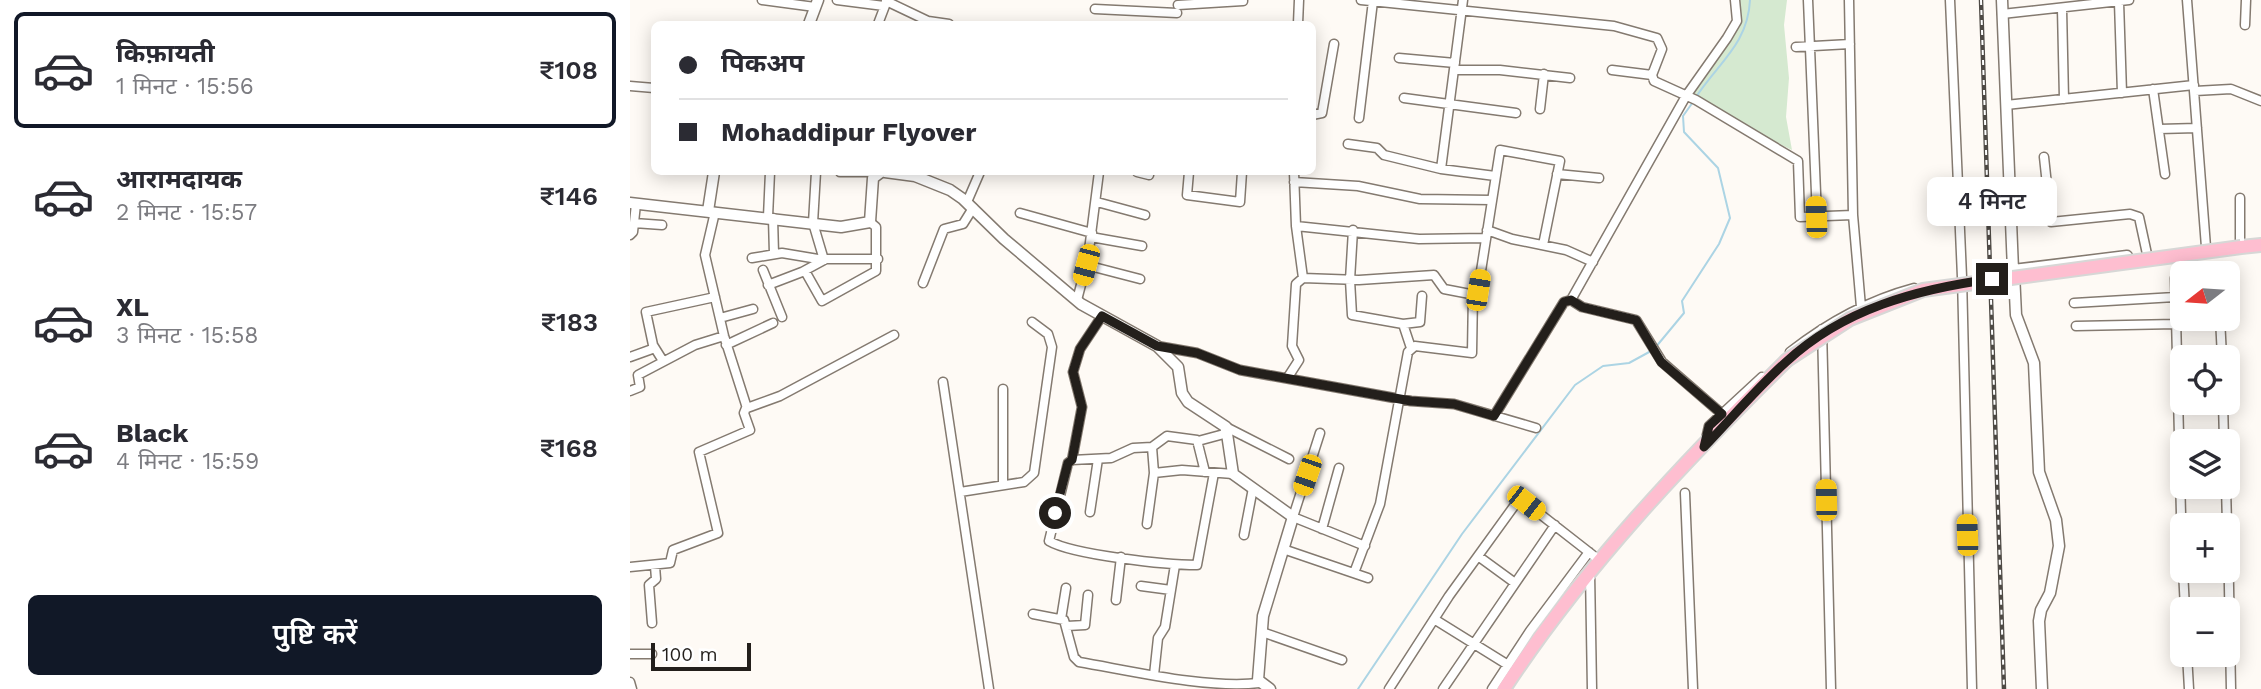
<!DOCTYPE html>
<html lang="hi">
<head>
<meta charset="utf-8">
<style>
	:root { --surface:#fff; --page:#f2f2f3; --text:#2b2b33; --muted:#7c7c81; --line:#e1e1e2; --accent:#111827 }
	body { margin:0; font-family:"Work Sans","Noto Sans Devanagari",sans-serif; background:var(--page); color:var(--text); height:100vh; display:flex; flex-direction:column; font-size:26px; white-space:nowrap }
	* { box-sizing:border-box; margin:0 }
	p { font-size:23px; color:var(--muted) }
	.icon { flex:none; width:38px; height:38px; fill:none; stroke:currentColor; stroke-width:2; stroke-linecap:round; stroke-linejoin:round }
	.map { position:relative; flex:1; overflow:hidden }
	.details { display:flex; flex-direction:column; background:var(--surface); width:630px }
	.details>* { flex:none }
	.banner { position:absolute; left:21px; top:21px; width:665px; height:154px; border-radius:10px; box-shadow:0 4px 18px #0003; display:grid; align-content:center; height:154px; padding:0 28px; background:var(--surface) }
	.needle { width:46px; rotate:253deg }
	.controls { position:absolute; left:1540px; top:261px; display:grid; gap:14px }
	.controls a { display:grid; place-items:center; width:70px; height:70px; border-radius:10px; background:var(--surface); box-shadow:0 4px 18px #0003; font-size:35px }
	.scale { position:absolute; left:21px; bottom:18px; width:100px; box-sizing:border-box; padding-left:7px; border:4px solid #231f1b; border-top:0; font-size:19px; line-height:24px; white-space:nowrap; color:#231f1b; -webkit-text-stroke:5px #fff; paint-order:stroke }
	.end { position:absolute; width:32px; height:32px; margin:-16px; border:9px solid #231f1b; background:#fff; box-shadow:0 0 0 4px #fff }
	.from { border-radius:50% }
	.bubble { position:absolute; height:49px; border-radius:10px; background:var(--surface); box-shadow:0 4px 18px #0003; font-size:23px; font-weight:600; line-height:49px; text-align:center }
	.car { position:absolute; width:21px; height:42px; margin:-21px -10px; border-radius:9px; box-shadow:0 0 5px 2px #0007; background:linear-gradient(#f5c518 24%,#345 0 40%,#f5c518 0 76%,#345 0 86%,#f5c518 0) }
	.banner b { display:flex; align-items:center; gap:24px; height:66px; font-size:26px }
	.banner b+b { border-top:2px solid var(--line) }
	.banner i { width:18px; height:18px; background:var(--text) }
	ul { padding:12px 0 0; list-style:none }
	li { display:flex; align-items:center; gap:21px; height:116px; margin:0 14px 10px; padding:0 14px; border:4px solid transparent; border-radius:10px }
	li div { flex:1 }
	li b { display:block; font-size:26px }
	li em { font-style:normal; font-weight:600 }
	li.selected { border-color:var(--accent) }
	li>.icon { width:63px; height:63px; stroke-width:1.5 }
	.primary-button { display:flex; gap:14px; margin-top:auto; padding:14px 28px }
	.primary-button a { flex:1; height:80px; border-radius:10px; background:var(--accent); color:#fff; font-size:28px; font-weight:600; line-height:80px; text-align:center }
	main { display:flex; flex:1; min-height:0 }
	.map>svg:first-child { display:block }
	.green { fill:#d5e9d0 }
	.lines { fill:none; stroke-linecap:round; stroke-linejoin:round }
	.stream { stroke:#acd4e4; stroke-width:2 }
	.minor-casing { stroke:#847a70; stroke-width:11 }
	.tertiary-casing { stroke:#847a70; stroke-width:13 }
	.trunk-casing { stroke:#d7d7d6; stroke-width:16 }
	.minor { stroke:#fff; stroke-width:8 }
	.tertiary { stroke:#fff; stroke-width:10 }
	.trunk { stroke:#febed0; stroke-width:12 }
	.rail-casing { stroke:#4e4a45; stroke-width:4.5 }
	.rail { stroke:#fff; stroke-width:2; stroke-dasharray:5; stroke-linecap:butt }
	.trunk-bridge-casing { stroke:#d7d7d6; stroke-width:16; stroke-linecap:butt }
	.trunk-bridge { stroke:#febed0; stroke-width:12 }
	.route { stroke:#231f1b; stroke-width:9 }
</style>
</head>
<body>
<main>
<section class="details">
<ul>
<li class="selected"><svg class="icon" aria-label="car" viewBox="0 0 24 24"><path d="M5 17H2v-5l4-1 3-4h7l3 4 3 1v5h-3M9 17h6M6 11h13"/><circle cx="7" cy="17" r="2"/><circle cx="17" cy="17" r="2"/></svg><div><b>किफ़ायती</b><p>1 मिनट · 15:56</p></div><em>₹108</em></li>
<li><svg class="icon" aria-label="car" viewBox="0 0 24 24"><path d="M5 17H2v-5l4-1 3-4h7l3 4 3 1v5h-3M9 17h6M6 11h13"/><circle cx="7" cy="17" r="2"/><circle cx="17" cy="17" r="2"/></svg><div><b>आरामदायक</b><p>2 मिनट · 15:57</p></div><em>₹146</em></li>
<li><svg class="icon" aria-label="car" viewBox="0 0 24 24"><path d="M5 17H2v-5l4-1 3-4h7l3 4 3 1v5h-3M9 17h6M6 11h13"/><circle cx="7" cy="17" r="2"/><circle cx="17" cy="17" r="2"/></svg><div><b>XL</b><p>3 मिनट · 15:58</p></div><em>₹183</em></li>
<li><svg class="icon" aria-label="car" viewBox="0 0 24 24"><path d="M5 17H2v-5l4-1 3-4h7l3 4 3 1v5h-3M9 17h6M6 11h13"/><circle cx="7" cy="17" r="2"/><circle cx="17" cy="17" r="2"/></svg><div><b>Black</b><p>4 मिनट · 15:59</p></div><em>₹168</em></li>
</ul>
<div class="primary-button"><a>पुष्टि करें</a></div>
</section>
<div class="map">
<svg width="1631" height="689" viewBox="0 0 1631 689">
	<rect width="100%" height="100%" fill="#fefaf5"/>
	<!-- green -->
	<path class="green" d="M1109,0H1157L1154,25L1159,78L1156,117L1162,150L1112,126L1062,95L1107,28Z"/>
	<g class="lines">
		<!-- stream -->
		<path class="stream" d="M1066,97C1088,63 1118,44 1120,0
			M1025,348L1054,313L1052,301L1089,244L1100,218L1088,168L1054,132L1053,116L1063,102
			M728,689L832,534L945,385L973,366L999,363L1021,351"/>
		<defs>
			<path id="minor" d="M132,0L185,7
				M207,0L254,6
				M731,0L984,26L1027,38L1032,49L1022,75L1024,81L1066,100L1168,161L1170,217L1223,215L1231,307
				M1178,0L1187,217
				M1219,0L1223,215
				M1320,0L1332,277L1342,689
				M1557,0L1576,247
				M256,1L298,21L319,24
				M1489,2L1492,93
				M548,5L613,1
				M465,9L547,13
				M1432,9L1434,99
				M1372,14L1499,0
				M248,24L256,3
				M668,24L669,0
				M1615,25L1616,0
				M1166,47L1220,44
				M769,58L825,63
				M824,70H870L940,78
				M982,70L1022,75
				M0,86L24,88
				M1523,89L1535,174
				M1565,91L1601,89L1631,101
				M774,98L886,113
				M1376,105L1564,85
				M910,109L914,74
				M682,115L692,113L704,44
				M729,118L743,1
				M1529,129L1567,128
				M718,144L747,148L754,155L811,169L865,176
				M1414,157L1421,222L1500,214L1509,217L1517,254
				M811,169L833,0
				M210,172H245
				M507,172L519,175
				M559,172L557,195L610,202L612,172
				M664,172L666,226L673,278
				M927,174L969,178
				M664,182L728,186L790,199L861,200
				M337,202L350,172
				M467,202L515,215
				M85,212L75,255L94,336L117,408L150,396L264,335
				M390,213L462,233
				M138,217L140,172
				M143,218L144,254
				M4,223L32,225
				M666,226L789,239L856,238
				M723,230L720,280L722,315L773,324L781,348
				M857,230L882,239L936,250L963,262
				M0,235L3,232L6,204
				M461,237L512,246
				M1610,243V198
				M122,258L152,253L194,260L183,223L186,172
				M456,265L510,279
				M133,270L152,317
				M175,271L192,301L246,271V227L240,222
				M1545,278L1552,554
				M293,283L314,229L333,224L343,208
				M138,285L172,272L196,259H248
				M447,300L458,258L469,172
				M1444,303L1545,297
				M90,318L123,309
				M1590,318L1592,357
				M773,324L790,322L792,296
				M1446,326L1546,324
				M1192,329L1201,689
				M96,345L143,323
				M527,346L567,353L610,370L781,401L824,404L906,428
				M1160,352C1197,323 1239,300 1284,288
				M0,357L25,348
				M33,361L23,345L16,312L85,297
				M658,377L669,360L662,346L666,284L673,278L729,280L804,275L814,289L840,294L848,290L870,150L930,161L913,245
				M313,382L359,689
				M373,389V485
				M0,391L10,387L8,375L65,345L94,336
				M1593,402L1594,441
				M1092,414L1032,362L1006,320L952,307L941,300L1056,96L1097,38L1107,21L1105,0
				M864,416L934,302L941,300
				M690,433L663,517L735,546
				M1076,439L1079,426L1132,377
				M568,441L594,434L596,427L659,459
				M522,447L537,436L567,440L575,472
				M442,460L452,407L443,372L450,349L472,316
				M524,473L552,470L603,474
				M1596,486L1597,525
				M330,492L394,482L404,473L422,347L418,334L402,322
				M1055,493L1063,689
				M460,512L468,459
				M517,524L524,473L522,447L503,448L481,458L442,460L438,463L419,541C443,555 537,565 567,565L584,473
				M692,529L709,468
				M614,535L623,488
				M1598,537L1601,689
				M653,549L738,578
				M848,556L885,583
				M0,567L40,563L43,550L88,533L69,452L120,430L114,413L116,408
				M1553,570L1555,609
				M960,572L962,689
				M724,573L750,504L778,352L785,346L842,353L843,293
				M511,586L541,590
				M486,600L491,557
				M403,614L434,620L444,657L449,662C502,671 578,689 629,683
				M431,619L436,588
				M804,619L878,665
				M22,623L19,585L26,579L25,566
				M437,626L455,625L458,595
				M632,632L712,660
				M0,654H22
				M1557,654L1559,689
				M524,675L528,638L535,627L545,565
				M0,682L2,689
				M759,689L819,596L887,502L896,503L969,560
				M813,689L925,525
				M862,689L900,631L959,552"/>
			<path id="tertiary" d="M1372,0L1383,270L1497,256
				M179,24L188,0
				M255,172L285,176L320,190L333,199L374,239L451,304L527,346L548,367L552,393L558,402L596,427L603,474L663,517L633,616L628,680L640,689
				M0,203L211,227L240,222L243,178L251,172
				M78,211L84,172
				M1384,273L1386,315L1404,363L1409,472L1426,520L1429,546L1420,593L1411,610L1409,621L1412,689"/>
			<path id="trunk" d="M1611,247L1631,245
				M874,689C953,568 1054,462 1157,360"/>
		</defs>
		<!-- minor casing -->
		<use href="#minor" class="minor-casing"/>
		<!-- tertiary casing -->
		<use href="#tertiary" class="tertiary-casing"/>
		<!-- trunk casing -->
		<use href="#trunk" class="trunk-casing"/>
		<!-- minor -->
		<use href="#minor" class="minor"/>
		<!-- tertiary -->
		<use href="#tertiary" class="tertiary"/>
		<!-- trunk -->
		<use href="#trunk" class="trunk"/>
		<defs>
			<path id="rail" d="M1351,0L1374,689"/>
		</defs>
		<!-- rail casing -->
		<use href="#rail" class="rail-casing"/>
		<!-- rail -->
		<use href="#rail" class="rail"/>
		<defs>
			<path id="trunk-bridge" d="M1157,360L1220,319L1293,290L1611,247"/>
		</defs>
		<!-- trunk-bridge casing -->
		<use href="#trunk-bridge" class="trunk-bridge-casing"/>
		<!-- trunk-bridge -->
		<use href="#trunk-bridge" class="trunk-bridge"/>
	</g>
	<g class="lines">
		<!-- route -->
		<path class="route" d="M425,513L438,463L442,460L452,407L443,372L450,349L472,316L527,346L567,353L610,370L781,401L824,404L864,416L934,302L941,300L952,307L1006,320L1031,362L1092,414L1079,426L1074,447C1101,419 1127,388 1156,362C1213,309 1287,289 1362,279"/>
	</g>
</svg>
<div class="controls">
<a><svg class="needle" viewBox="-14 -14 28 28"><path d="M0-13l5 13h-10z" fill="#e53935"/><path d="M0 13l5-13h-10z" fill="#7c7c81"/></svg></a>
<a><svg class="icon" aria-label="locate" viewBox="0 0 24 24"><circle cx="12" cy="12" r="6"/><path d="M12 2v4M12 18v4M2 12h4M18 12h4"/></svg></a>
<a><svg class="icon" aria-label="layers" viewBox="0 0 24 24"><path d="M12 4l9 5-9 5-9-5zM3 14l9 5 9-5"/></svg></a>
<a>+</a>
<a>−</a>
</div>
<div class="scale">100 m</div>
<i class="end from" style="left:425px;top:513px"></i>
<i class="end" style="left:1362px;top:279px"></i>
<div class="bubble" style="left:1297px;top:177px;width:130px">4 मिनट</div>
<i class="car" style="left:1186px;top:217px;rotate:358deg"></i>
<i class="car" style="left:456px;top:265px;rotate:195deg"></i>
<i class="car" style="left:848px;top:290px;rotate:9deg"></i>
<i class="car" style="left:677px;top:475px;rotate:199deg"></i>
<i class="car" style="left:1196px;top:500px;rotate:359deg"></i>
<i class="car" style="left:896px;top:503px;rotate:128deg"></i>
<i class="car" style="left:1337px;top:535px;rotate:358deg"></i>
<div class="banner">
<b><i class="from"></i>पिकअप</b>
<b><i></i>Mohaddipur Flyover</b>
</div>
</div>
</main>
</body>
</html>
